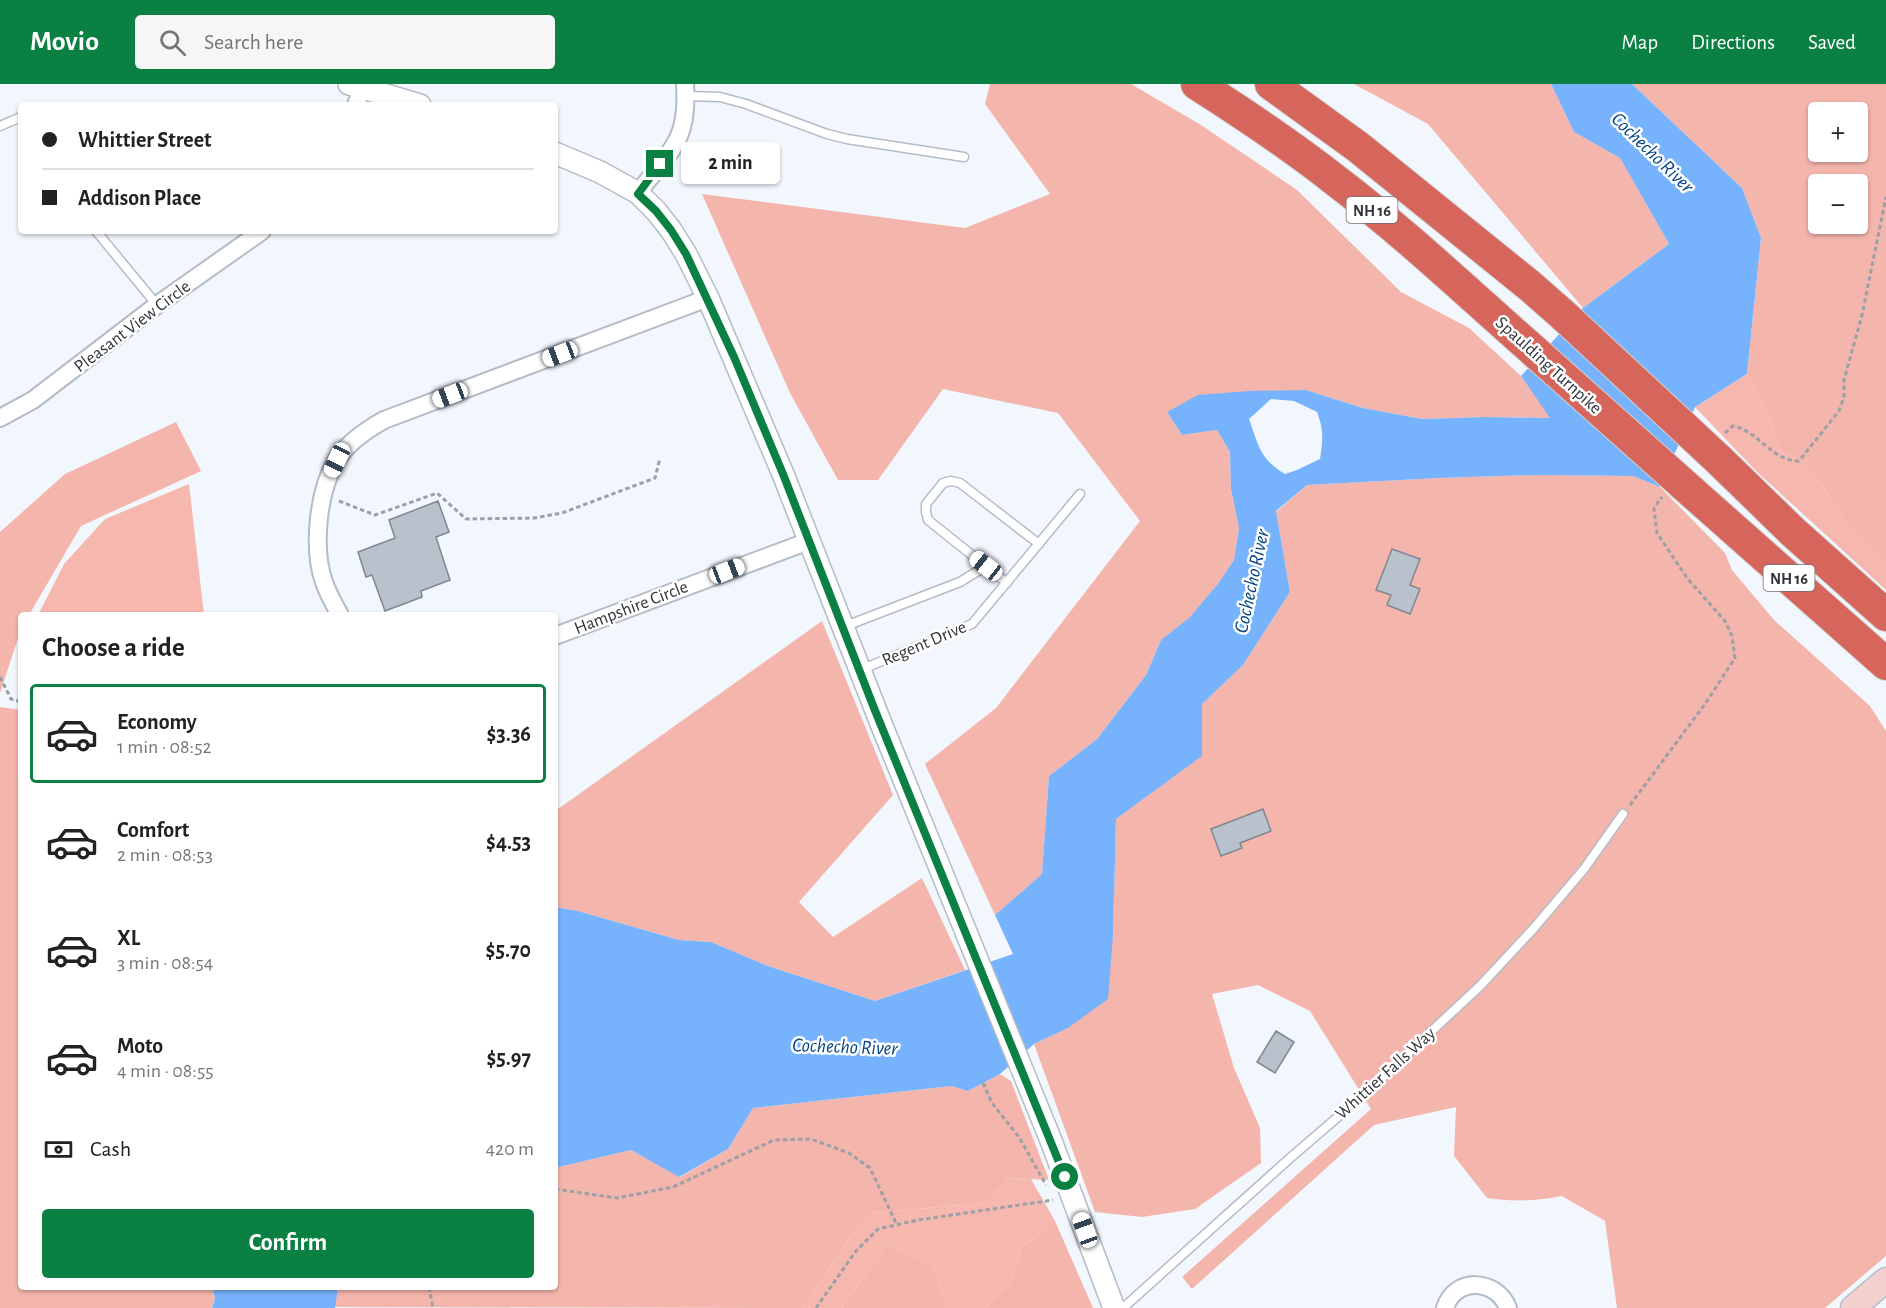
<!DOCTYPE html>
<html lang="en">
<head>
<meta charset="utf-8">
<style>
	:root { --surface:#fff; --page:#f6f6f6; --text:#222; --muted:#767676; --line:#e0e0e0; --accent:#0b8043 }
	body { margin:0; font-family:"Alegreya Sans",sans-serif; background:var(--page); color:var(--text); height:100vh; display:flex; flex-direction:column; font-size:22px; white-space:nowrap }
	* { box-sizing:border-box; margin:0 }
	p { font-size:20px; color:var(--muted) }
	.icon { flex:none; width:33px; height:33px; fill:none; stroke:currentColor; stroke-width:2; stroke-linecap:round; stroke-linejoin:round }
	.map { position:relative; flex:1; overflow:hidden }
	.side { position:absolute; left:18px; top:528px; width:540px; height:678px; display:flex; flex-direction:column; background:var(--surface); border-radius:6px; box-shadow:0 2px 4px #0004 }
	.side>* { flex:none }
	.top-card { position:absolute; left:18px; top:18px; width:540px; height:132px; border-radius:6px; box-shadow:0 2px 4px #0004; display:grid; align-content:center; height:132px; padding:0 24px; background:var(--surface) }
	.tools { position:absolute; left:1808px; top:18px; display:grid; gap:12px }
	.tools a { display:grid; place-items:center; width:60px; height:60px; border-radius:6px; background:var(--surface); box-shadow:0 2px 4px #0004; font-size:30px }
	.end { position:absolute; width:27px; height:27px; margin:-14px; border:8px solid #0b8043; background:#fff; box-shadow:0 0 0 3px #fff }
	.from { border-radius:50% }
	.bubble { position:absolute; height:42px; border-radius:6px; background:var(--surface); box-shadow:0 2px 4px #0004; font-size:20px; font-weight:600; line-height:42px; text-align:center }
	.car { position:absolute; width:18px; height:36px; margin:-18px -9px; border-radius:8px; box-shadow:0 0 4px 2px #0007; background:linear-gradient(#fff 24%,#345 0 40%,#fff 0 76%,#345 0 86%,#fff 0) }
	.top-card b { display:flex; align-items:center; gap:21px; height:57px; font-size:22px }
	.top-card b+b { border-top:2px solid var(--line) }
	.top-card i { width:15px; height:15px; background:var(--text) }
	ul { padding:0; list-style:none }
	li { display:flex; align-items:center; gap:18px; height:99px; margin:0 12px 9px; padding:0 12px; border:3px solid transparent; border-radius:6px }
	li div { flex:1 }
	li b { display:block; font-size:22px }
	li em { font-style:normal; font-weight:600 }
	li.selected { border-color:var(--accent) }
	li>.icon { width:54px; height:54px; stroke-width:1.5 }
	h2 { padding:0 24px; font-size:27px; line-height:72px }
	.pay { display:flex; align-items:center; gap:15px; height:66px; padding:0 24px; font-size:22px }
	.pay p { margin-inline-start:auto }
	.action { display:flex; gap:12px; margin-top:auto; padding:12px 24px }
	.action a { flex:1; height:69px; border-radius:6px; background:var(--accent); color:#fff; font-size:24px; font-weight:600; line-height:69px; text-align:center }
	header { display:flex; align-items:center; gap:36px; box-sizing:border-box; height:84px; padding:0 30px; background:var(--accent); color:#fff }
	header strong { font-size:28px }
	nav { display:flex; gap:33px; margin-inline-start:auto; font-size:21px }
	.search { width:420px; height:54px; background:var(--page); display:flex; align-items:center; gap:15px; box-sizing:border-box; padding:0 21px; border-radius:6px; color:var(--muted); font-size:22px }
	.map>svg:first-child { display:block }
	.green { fill:#f6b7af }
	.forest { fill:#f4b5ac; fill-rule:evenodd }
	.water { fill:#77b2fd; fill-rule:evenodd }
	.building { fill:#b9c1cc; stroke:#7f8791; stroke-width:1.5 }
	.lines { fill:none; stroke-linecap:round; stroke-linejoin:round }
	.service-casing { stroke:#b4bcc7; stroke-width:11 }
	.minor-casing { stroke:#b4bcc7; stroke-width:20 }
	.tertiary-casing { stroke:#b4bcc7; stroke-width:24 }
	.secondary-casing { stroke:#b4bcc7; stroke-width:27 }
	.motorway-casing { stroke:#d1d2d3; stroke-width:34 }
	.path { stroke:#9ca0a5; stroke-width:3; stroke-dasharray:4.5 3; stroke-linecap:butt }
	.service { stroke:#fff; stroke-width:8 }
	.minor { stroke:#fff; stroke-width:16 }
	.tertiary { stroke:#fff; stroke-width:21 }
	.secondary { stroke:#f3d1ce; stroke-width:24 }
	.motorway { stroke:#d6665b; stroke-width:32 }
	.motorway-bridge-casing { stroke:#d1d2d3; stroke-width:34; stroke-linecap:butt }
	.motorway-bridge { stroke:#d6665b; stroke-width:32 }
	.route { stroke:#0b8043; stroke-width:8 }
	.labels { text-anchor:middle; stroke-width:5; stroke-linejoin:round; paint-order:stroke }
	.shield { fill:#fff; stroke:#6e7073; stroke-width:1.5 }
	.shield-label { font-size:16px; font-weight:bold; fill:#303337 }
	.street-label { font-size:18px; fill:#303337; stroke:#fff }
	.water-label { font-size:20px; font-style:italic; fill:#054485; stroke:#fff }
</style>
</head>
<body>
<header>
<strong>Movio</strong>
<div class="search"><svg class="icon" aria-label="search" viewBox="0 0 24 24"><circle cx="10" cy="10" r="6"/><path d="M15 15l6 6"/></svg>Search here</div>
<nav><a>Map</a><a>Directions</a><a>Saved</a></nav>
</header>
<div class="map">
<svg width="1886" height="1224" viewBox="0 0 1886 1224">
	<rect width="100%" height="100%" fill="#f2f7fe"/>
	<!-- green -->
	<path class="green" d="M1747,290L1771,335L1780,367L1802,378L1825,405L1845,438L1886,479V506L1756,387L1695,323Z
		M189,400L204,531H38L64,480L105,435Z
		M1009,1094L1031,1095L1055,1137L1021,1164L1012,1197L985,1224H947L932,1180L887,1160L842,1224H803L854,1147L872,1129L986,1119Z"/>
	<!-- forest -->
	<path class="forest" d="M990,0H1131L1201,41L1297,106L1401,208L1469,244L1521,292L1551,334L1486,333L1422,335L1363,324L1306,306L1167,328L1182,351L1217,346L1230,368L1231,405L1239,444L1234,476L1217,501L1189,535L1161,556L1146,591L1097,655L1049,692L1042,790L995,831L925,680L996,624L1140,437L1058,329L943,305L878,396H838L790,309L702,110L965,144L1050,110L985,20Z
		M1354,0H1551L1574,48L1620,74L1669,160L1583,224L1428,40Z
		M1632,0H1886V479L1845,438L1825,405L1802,378L1780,367L1771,335L1747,290L1761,154L1742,104ZM1818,28H1857V68H1818ZM1818,100H1857V140H1818Z
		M176,338L201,387L81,442L29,531H21V545L0,609V448L65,390Z
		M1538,391L1633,392L1660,403L1725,469L1732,486L1774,536L1870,622L1886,647V1172L1825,1224H1617L1605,1137L1562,1112C1536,1117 1512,1118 1487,1114L1454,1072L1456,1023L1374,1041L1192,1205L1182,1193L1371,1025L1310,927L1258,901L1212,910L1234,984L1260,1044L1261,1079L1195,1125L1142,1133L1095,1128L1034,960L1068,944L1113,852L1116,735L1201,672L1202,620L1243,581L1290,508L1276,428L1307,401L1438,394Z
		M822,537L893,711L799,818L833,853L922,794L965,886L875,917L768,882L711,858L679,856L578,827L555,823V725H558Z
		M0,623L21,626V1203H212L215,1214L212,1224H0Z
		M1000,990L1011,997L1049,1096L1009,1094L986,1119L872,1129L854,1147L803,1224L334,1223L338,1203H555V1082L559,1083L631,1066L680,1093L728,1065L753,1024L951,1002L968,1007Z
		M1055,1137L1093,1224H985L1012,1197L1021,1164Z
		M887,1160L932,1180L947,1224H842Z"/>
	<!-- water -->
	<path class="water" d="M1551,0H1632L1742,104L1761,154L1747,290L1695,323L1660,403L1633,392L1538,391L1438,394L1307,401L1276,427L1290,508L1243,581L1202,620V672L1116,735L1113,852L1108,915L1068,944L1034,960L1000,990L968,1007L951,1002L753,1024L728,1065L679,1093L631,1066L559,1083L555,1082V823L578,827L679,856L711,858L768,882L875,917L1013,870L995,831L1042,790L1049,692L1097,655L1146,591L1161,556L1189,534L1217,501L1234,476L1239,444L1231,405L1230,368L1217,346L1182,351L1167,328L1198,311L1249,307L1306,306L1363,324L1422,335L1486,333L1550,334L1521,292L1583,224L1669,160L1620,74L1574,48ZM1271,315L1294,317L1317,328C1324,347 1323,355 1320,375L1297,386L1285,390C1259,374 1259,362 1249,335Z
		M212,1203H338L335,1224H212L215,1214Z"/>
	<!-- building -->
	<path class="building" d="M438,417L449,448L436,453L450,496L421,507L422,513L385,527L372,491L366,493L358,468L395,454L389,436Z
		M1392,465L1420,475L1410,501L1420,505L1410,530L1387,521L1391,511L1376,506Z
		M1263,725L1271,747L1240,759L1242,764L1221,772L1211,745Z
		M1276,947L1294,958L1275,989L1257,978Z"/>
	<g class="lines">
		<defs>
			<path id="service" d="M686,12L720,13L746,20L827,50L847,55L964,73
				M0,42L21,33
				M96,147L157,221
				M1007,499L928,436L926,428V420L943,399L951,397L960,399L1039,460
				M843,543L960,498L986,482
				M860,586L972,540L1080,410
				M1123,1224L1289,1075L1361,1013L1480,902L1534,844L1584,785L1623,730"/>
			<path id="minor" d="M356,21L362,4
				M638,109C651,91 670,73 679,52C686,36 686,16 685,0
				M0,334L33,316L157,221L262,147
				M340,531C334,520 328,510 324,498C312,464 318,408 336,377C347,359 366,346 384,336L708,214
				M555,552L809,457
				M1445,1224C1455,1192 1497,1195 1508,1224"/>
			<path id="tertiary" d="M349,0L420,21
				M555,69L600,88L638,109L656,127L671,146L686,170L708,214L783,390L882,642L1050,1054L1114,1224"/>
			<path id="secondary" d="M1853,1224L1886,1196"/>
			<path id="motorway" d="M1197,0C1244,30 1291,61 1335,96C1405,149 1469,210 1535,268
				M1271,0L1358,63L1530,202L1563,231
				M1719,376L1793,448L1886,531
				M1693,409L1886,580"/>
		</defs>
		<!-- service casing -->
		<use href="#service" class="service-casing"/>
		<!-- minor casing -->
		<use href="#minor" class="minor-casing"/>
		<!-- tertiary casing -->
		<use href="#tertiary" class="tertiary-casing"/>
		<!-- secondary casing -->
		<use href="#secondary" class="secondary-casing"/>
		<!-- motorway casing -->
		<use href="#motorway" class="motorway-casing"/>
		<!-- path -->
		<path class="path" d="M1725,349L1733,342C1759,347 1771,377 1799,377L1839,327L1844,313V296L1862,231L1886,113
			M339,417L375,431L437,409L466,435L534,434L562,429L655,394L660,374
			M0,593L11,615L21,618
			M1630,721L1705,620L1735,574L1732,552L1725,537L1687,494L1657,449L1654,424L1662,413
			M983,999L992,1019L1019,1053L1046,1101
			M555,1105L617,1114L673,1103L774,1056L811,1055L849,1069L870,1084L897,1141
			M429,1203L433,1224
			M816,1224L856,1167L878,1145L918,1136L1053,1116"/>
		<!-- service -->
		<use href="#service" class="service"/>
		<!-- minor -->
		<use href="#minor" class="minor"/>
		<!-- tertiary -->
		<use href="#tertiary" class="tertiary"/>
		<!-- secondary -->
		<use href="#secondary" class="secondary"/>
		<!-- motorway -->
		<use href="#motorway" class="motorway"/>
		<defs>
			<path id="motorway-bridge" d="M1563,231L1719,376
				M1535,268L1693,409"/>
		</defs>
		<!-- motorway-bridge casing -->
		<use href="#motorway-bridge" class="motorway-bridge-casing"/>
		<!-- motorway-bridge -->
		<use href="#motorway-bridge" class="motorway-bridge"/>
	</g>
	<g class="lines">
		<!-- route -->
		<path class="route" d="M660,80L638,110L656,127L671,146L686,170L734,273L783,390L874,624L1065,1093"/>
	</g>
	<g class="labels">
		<!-- shield labels -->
		<g class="shield">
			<rect x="1346.5" y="113" width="51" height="26" rx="4.5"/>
			<rect x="1763.5" y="481" width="51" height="26" rx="4.5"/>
		</g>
		<g class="shield-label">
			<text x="1372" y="132">NH 16</text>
			<text x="1789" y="500">NH 16</text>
		</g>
		<!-- street labels -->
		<g class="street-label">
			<text transform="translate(132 242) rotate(-37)" y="6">Pleasant View Circle</text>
			<text transform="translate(1549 281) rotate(42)" y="6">Spaulding Turnpike</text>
			<text transform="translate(631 523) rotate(-21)" y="6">Hampshire Circle</text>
			<text transform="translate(924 559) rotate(-23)" y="6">Regent Drive</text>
			<text transform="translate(1385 989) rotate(-42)" y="6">Whittier Falls Way</text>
		</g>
		<!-- water labels -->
		<g class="water-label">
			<text transform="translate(1653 68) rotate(44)" y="7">Cochecho River</text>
			<text transform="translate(1251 497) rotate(-78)" y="7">Cochecho River</text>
			<text transform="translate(845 962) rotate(2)" y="7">Cochecho River</text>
		</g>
	</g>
</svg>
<div class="tools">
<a>+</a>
<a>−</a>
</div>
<i class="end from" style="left:1065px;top:1093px"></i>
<i class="end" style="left:660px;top:80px"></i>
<div class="bubble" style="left:681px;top:58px;width:99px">2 min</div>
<i class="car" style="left:560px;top:270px;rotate:249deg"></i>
<i class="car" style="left:450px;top:311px;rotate:249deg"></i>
<i class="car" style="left:337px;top:376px;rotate:205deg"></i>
<i class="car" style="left:986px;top:482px;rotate:308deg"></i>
<i class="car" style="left:727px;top:487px;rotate:69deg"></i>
<i class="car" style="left:1085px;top:1146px;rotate:340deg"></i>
<div class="top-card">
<b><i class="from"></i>Whittier Street</b>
<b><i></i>Addison Place</b>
</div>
<section class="side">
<h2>Choose a ride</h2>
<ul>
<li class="selected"><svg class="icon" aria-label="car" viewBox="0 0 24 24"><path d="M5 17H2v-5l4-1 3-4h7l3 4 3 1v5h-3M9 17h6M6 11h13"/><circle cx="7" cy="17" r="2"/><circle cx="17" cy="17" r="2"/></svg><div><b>Economy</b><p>1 min · 08:52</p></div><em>$3.36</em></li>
<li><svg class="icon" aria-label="car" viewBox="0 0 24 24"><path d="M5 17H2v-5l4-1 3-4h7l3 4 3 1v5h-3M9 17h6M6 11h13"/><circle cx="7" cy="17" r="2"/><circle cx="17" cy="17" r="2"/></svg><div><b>Comfort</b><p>2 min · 08:53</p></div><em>$4.53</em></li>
<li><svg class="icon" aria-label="car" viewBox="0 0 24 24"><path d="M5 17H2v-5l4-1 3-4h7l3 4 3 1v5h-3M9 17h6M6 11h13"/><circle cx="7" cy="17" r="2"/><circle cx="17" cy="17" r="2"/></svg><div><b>XL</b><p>3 min · 08:54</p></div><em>$5.70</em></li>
<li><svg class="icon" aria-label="car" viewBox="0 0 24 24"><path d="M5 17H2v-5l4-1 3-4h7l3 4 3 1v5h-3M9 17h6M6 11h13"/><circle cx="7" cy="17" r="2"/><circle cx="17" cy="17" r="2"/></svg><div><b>Moto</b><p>4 min · 08:55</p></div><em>$5.97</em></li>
</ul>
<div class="pay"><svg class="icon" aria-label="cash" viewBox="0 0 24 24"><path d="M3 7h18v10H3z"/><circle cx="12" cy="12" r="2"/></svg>Cash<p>420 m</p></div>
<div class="action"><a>Confirm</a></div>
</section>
</div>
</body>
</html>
